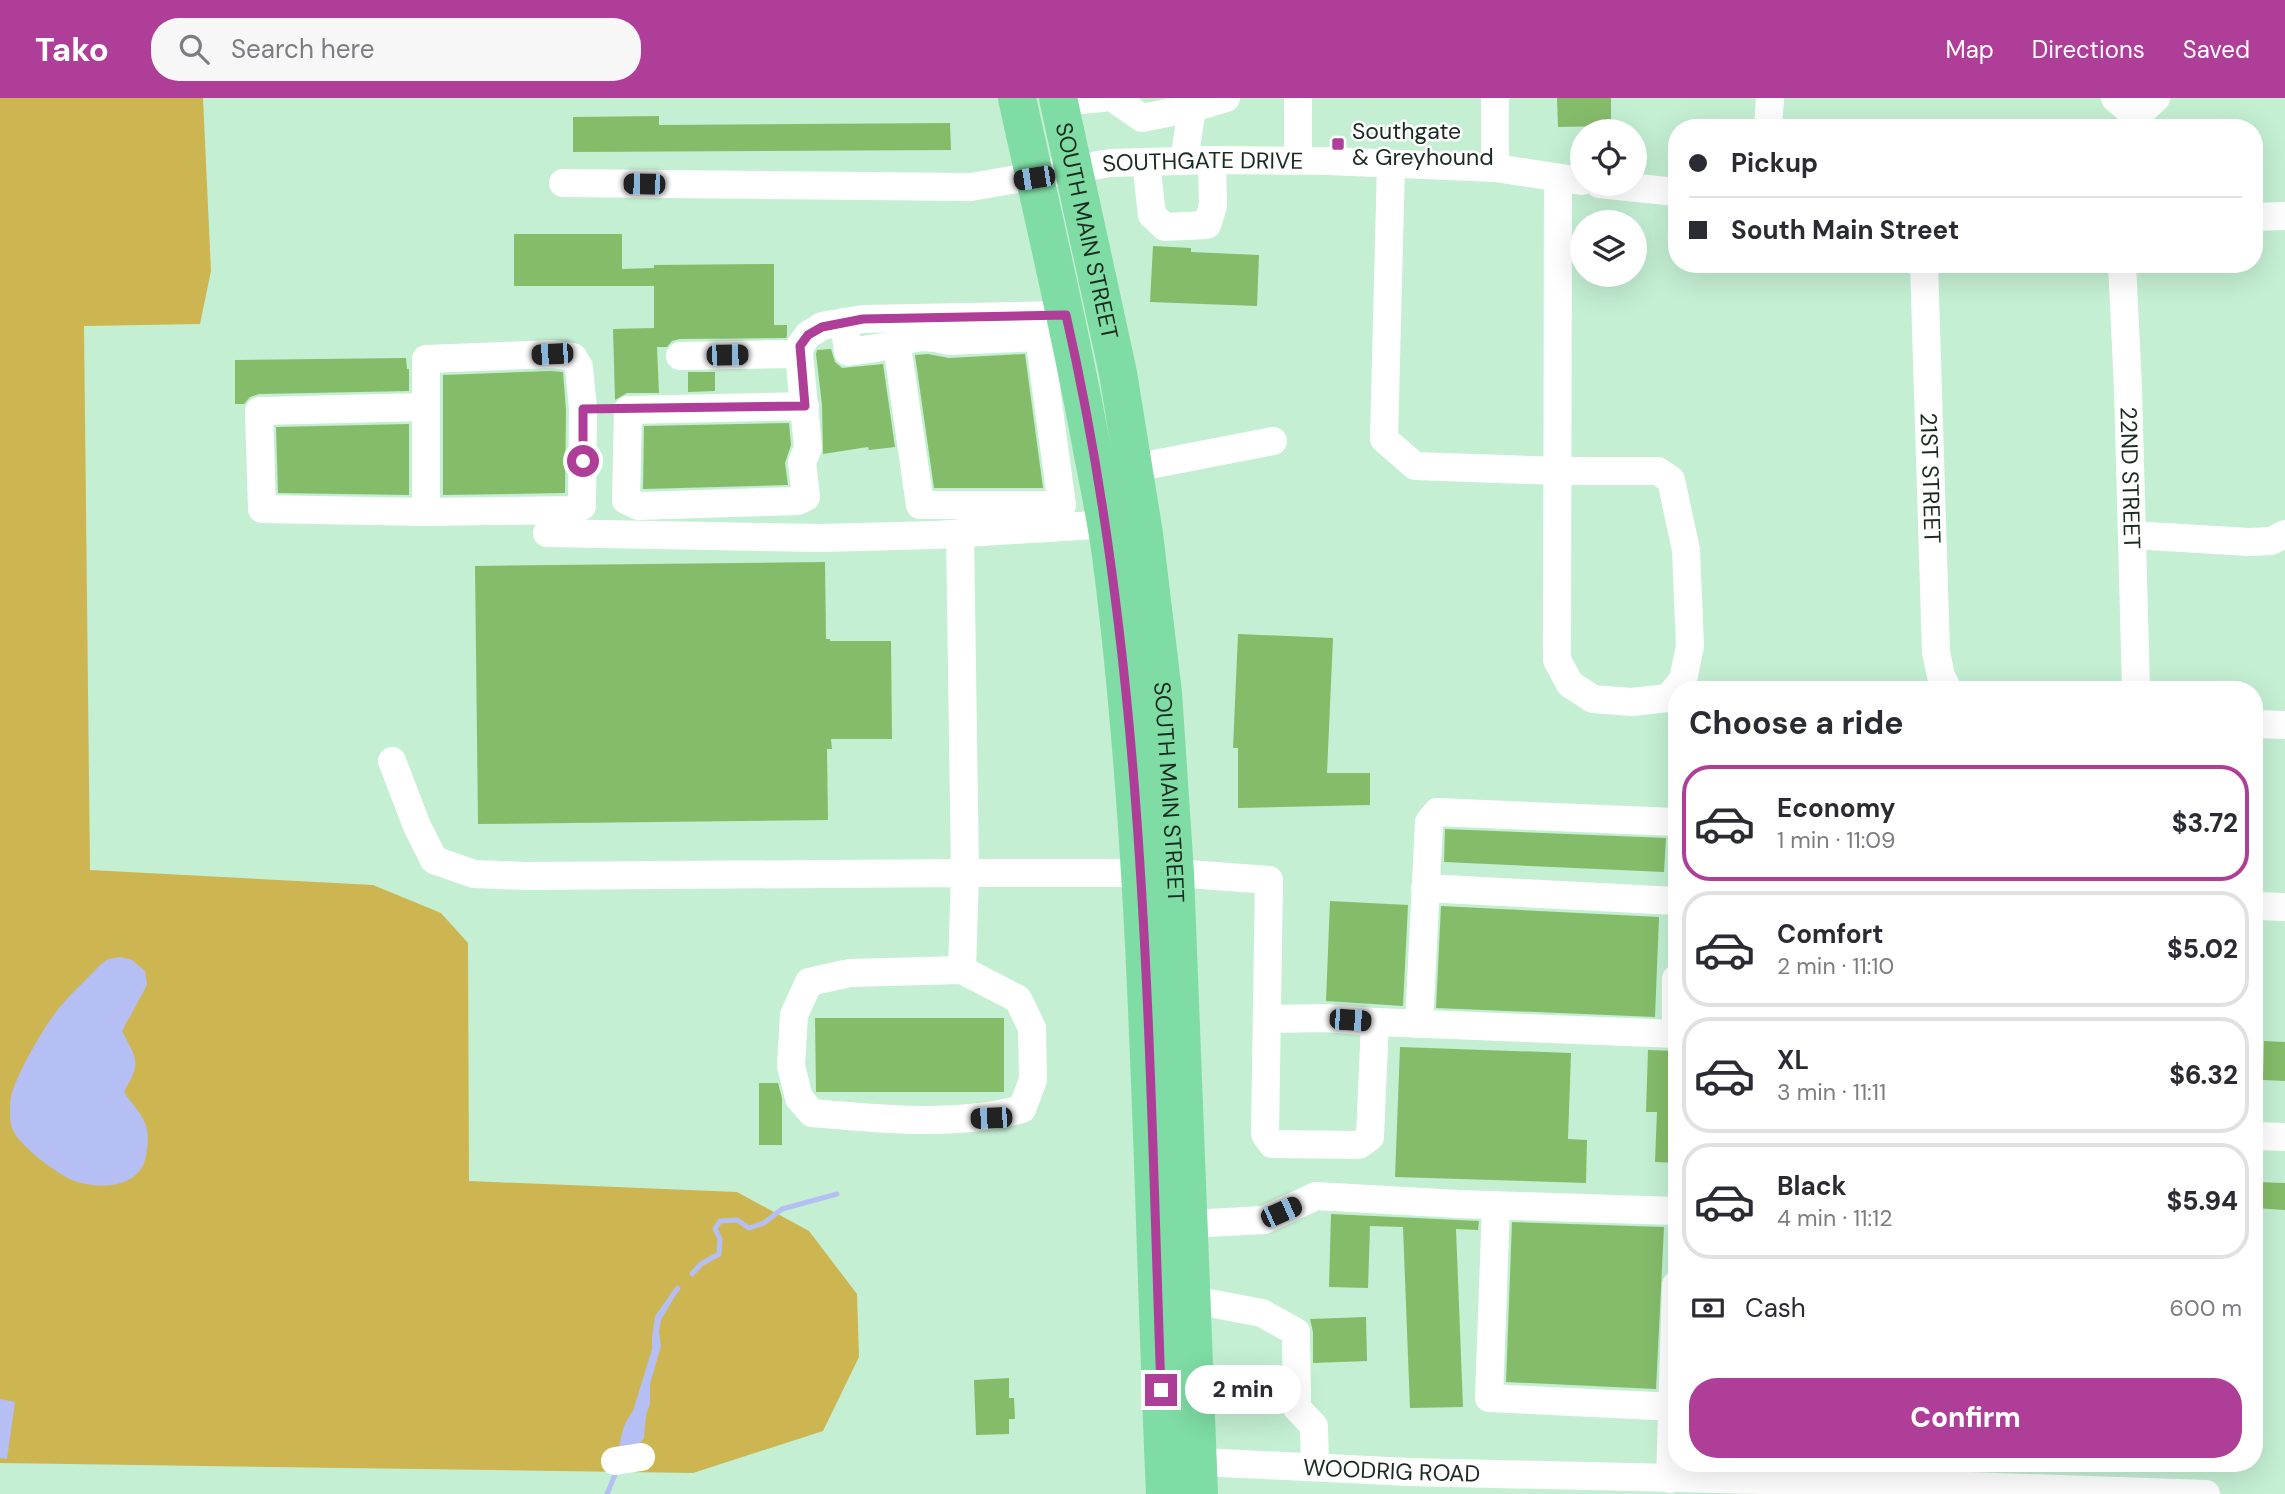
<!DOCTYPE html>
<html lang="en">
<head>
<meta charset="utf-8">
<style>
	:root { --surface:#fff; --page:#f7f7f7; --text:#2b2b33; --muted:#7c7c81; --line:#e1e1e2; --accent:#af3e99 }
	body { margin:0; font-family:"DM Sans",sans-serif; background:var(--page); color:var(--text); height:100vh; display:flex; flex-direction:column; font-size:26px; white-space:nowrap }
	* { box-sizing:border-box; margin:0 }
	p { font-size:23px; color:var(--muted) }
	.icon { flex:none; width:38px; height:38px; fill:none; stroke:currentColor; stroke-width:2; stroke-linecap:round; stroke-linejoin:round }
	.map { position:relative; flex:1; overflow:hidden }
	.sheet { position:absolute; left:1668px; top:583px; width:595px; height:791px; display:flex; flex-direction:column; background:var(--surface); border-radius:28px; box-shadow:0 7px 28px #0002 }
	.sheet>* { flex:none }
	.hud { position:absolute; left:1668px; top:21px; width:595px; height:154px; border-radius:28px; box-shadow:0 7px 28px #0002; display:grid; align-content:center; height:154px; padding:0 21px; background:var(--surface) }
	.tools { position:absolute; left:1570px; top:21px; display:grid; gap:14px }
	.tools a { display:grid; place-items:center; width:77px; height:77px; border-radius:50%; background:var(--surface); box-shadow:0 7px 28px #0002; font-size:35px }
	.end { position:absolute; width:32px; height:32px; margin:-16px; border:9px solid #af3e99; background:#fff; box-shadow:0 0 0 4px #fff }
	.from { border-radius:50% }
	.bubble { position:absolute; height:49px; border-radius:24px; background:var(--surface); box-shadow:0 7px 28px #0002; font-size:23px; font-weight:800; line-height:49px; text-align:center }
	.car { position:absolute; width:21px; height:42px; margin:-21px -10px; border-radius:9px; box-shadow:0 0 5px 2px #0007; background:linear-gradient(#222 24%,#8ab4d8 0 40%,#222 0 76%,#8ab4d8 0 86%,#222 0) }
	.hud b { display:flex; align-items:center; gap:24px; height:66px; font-size:26px }
	.hud b+b { border-top:2px solid var(--line) }
	.hud i { width:18px; height:18px; background:var(--text) }
	ul { padding:0; list-style:none }
	li { display:flex; align-items:center; gap:21px; height:116px; margin:0 14px 10px; padding:0 7px; border:4px solid var(--line); border-radius:28px }
	li div { flex:1 }
	li b { display:block; font-size:26px }
	li em { font-style:normal; font-weight:800 }
	li.on { border-color:var(--accent) }
	li>.icon { width:63px; height:63px; stroke-width:1.5 }
	h2 { padding:0 21px; font-size:32px; line-height:84px }
	.pay { display:flex; align-items:center; gap:18px; height:77px; padding:0 21px; font-size:26px }
	.pay p { margin-inline-start:auto }
	.action { display:flex; gap:14px; margin-top:auto; padding:14px 21px }
	.action a { flex:1; height:80px; border-radius:28px; background:var(--accent); color:#fff; font-size:28px; font-weight:800; line-height:80px; text-align:center }
	header { display:flex; align-items:center; gap:42px; box-sizing:border-box; height:98px; padding:0 35px; background:var(--accent); color:#fff }
	header strong { font-size:33px }
	nav { display:flex; gap:38px; margin-inline-start:auto; font-size:24px }
	.search { width:490px; height:63px; background:var(--page); display:flex; align-items:center; gap:18px; box-sizing:border-box; padding:0 24px; border-radius:28px; color:var(--muted); font-size:26px }
	.map>svg:first-child { display:block }
	.green { fill:#cdb651 }
	.water { fill:#b5bff4 }
	.lines { fill:none; stroke-linecap:round; stroke-linejoin:round }
	.stream { stroke:#b5bff4; stroke-width:5 }
	.building { fill:#85bc6a }
	.minor { stroke:#fff; stroke-width:28 }
	.highway { stroke:#7edca4; stroke-width:38 }
	.route { stroke:#af3e99; stroke-width:9 }
	.poi-dot { fill:#af3e99; stroke:#fff; stroke-width:2.5 }
	.labels { text-anchor:middle; stroke-width:5; stroke-linejoin:round; paint-order:stroke }
	.poi-label { font-size:23px; fill:#1b2b21; stroke:#fff; text-anchor:start }
	.street-label { font-size:23px; fill:#1b2b21; stroke:#fff }
</style>
</head>
<body>
<header>
<strong>Tako</strong>
<div class="search"><svg class="icon" aria-label="search" viewBox="0 0 24 24"><circle cx="10" cy="10" r="6"/><path d="M15 15l6 6"/></svg>Search here</div>
<nav><a>Map</a><a>Directions</a><a>Saved</a></nav>
</header>
<div class="map">
<svg width="2285" height="1396" viewBox="0 0 2285 1396">
	<rect width="100%" height="100%" fill="#c4efd3"/>
	<!-- green -->
	<path class="green" d="M0,0H203L211,173L200,226L84,228L90,772L373,787L441,815L468,845L469,1083L737,1094L809,1133L857,1196L859,1259L823,1333L693,1375L0,1365Z"/>
	<!-- water -->
	<path class="water" d="M121,859L132,862L145,873L147,887L122,933C138,964 141,963 124,994C130,1004 141,1014 145,1025C149,1034 148,1047 146,1057C141,1091 98,1092 72,1082C56,1075 18,1047 12,1030C9,1023 10,1006 11,998C17,976 42,932 56,914C69,897 86,882 100,867L108,861Z
		M670,1197L674,1200L661,1222L659,1234L661,1248L650,1286V1306L646,1317L644,1340L632,1355L618,1353C622,1338 622,1326 633,1313L652,1251V1239L655,1218Z
		M0,1301L15,1304L7,1361L0,1360Z"/>
	<g class="lines">
		<!-- stream -->
		<path class="stream" d="M692,1176L701,1166L719,1156L720,1141L715,1131L720,1123L737,1122L749,1130L764,1125L782,1111L837,1096
			M672,1198L678,1190
			M607,1396L617,1372"/>
	</g>
	<!-- building -->
	<path class="building" d="M1557,0H1611V28L1558,29Z
		M659,18V27L950,25L951,52L573,54V19Z
		M514,136H622V171L654,170V167L774,166V227H787V238L786,240L680,241L672,243L667,249H657L659,295H627L615,302L613,231L654,230V188H514Z
		M1153,148L1191,150V154L1259,157L1257,208L1150,204Z
		M831,251L835,264L842,270L883,266L895,349L869,352L868,349L823,356L822,307L816,256L817,252Z
		M928,256L949,260L1025,256L1043,390H934L915,257Z
		M406,260L407,271H409V293L259,296L250,299L244,306H235V262Z
		M551,273L563,274L566,312L565,395L443,397V277Z
		M688,274H715V293L688,294Z
		M789,325L791,347L785,365L788,387L643,391L644,328Z
		M409,326V397L278,395L276,329Z
		M825,464L826,541H830V543H891L892,641H831L832,651H827L828,722L478,726L475,468Z
		M1238,536L1333,540L1327,675H1370V707L1238,710V650H1233Z
		M1445,731L1666,740L1664,774L1444,764Z
		M1330,803L1408,807L1403,908L1326,903Z
		M1441,808L1659,819L1655,919L1436,910Z
		M815,920H1004V994H816Z
		M2264,943L2285,944V983L2263,982Z
		M1400,949L1571,955L1568,1041L1587,1042L1586,1085L1395,1079Z
		M1648,952L1676,953V1065L1655,1064L1657,1014H1646Z
		M759,985H778L782,1000V1047H759Z
		M2254,1084L2285,1085V1112L2254,1110Z
		M1331,1116L1479,1123L1478,1132L1456,1131L1463,1309L1410,1310L1403,1129L1370,1128L1368,1190L1329,1189Z
		M1512,1124L1664,1129L1656,1291L1506,1284Z
		M1366,1219L1367,1263L1313,1265V1234L1310,1221Z
		M1009,1280V1300H1014L1015,1321H1009V1336L976,1337L974,1282Z"/>
	<g class="lines">
		<!-- minor -->
		<g class="minor">
			<path d="M1113,0L1142,20L1192,10L1226,0"/>
			<path d="M1298,0V63"/>
			<path d="M1495,0V70"/>
			<path d="M2115,0L2136,18"/>
			<path d="M1059,4L1102,0"/>
			<path d="M1768,30L1770,0"/>
			<path d="M2132,30L2136,18L2156,0"/>
			<path d="M1184,63L1192,10L1190,0"/>
			<path d="M1146,64L1152,117L1165,129L1207,127L1213,108L1212,62"/>
			<path d="M1391,66L1384,341L1415,368L1558,373H1658L1671,382L1686,452L1690,548L1683,582L1668,600L1632,604L1593,601L1570,586L1557,562L1558,80"/>
			<path id="s1" d="M563,85L971,89L1110,65L1212,62L1328,63L1495,70L1582,83"/>
			<path d="M1599,86L1676,94"/>
			<path d="M2254,119L2285,118"/>
			<path id="s2" d="M1924,166L1936,554L1941,578L1948,592"/>
			<path id="s3" d="M2122,166L2128,290L2136,592"/>
			<path d="M844,224L848,254L897,247L920,407H1062L1039,239L948,243C932,238 912,237 897,247"/>
			<path d="M552,256L573,259L579,269L583,311L582,408L574,412L426,414V261Z"/>
			<path d="M680,258L799,256"/>
			<path d="M805,308L628,312L626,402L638,408L798,403L806,399L802,364L808,350L799,256L800,248L808,237L822,228L863,221L1066,217"/>
			<path d="M425,309L259,313L262,411L426,414"/>
			<path d="M1134,370L1273,343"/>
			<path d="M547,435L820,440L935,437L1126,425"/>
			<path d="M960,435L965,775H1175L1269,782L1265,1036L1272,1046L1359,1047L1370,1039L1375,924L1325,920L1267,921"/>
			<path d="M2132,437L2249,444L2271,443L2285,436"/>
			<path d="M2254,626L2285,627"/>
			<path d="M392,663L417,728L434,762L474,776L526,778L965,775L962,872L850,875L809,884L794,917L791,968L799,1000L812,1015C882,1021 954,1029 1022,1011L1033,982L1032,930L1018,901L962,872"/>
			<path d="M1425,790L1676,803"/>
			<path d="M2254,808L2285,809"/>
			<path d="M1375,924L1676,936"/>
			<path d="M1419,926L1429,724L1437,714L1676,724"/>
			<path d="M1676,936V881"/>
			<path d="M2254,1038L2285,1039"/>
			<path d="M1496,1107L1489,1300L1676,1309"/>
			<path d="M1190,1126L1264,1122L1316,1098L1458,1106L1676,1113"/>
			<path d="M1193,1202L1262,1215L1296,1234L1297,1310L1314,1328L1315,1369"/>
			<path d="M1196,1295L1297,1292"/>
			<path d="M615,1363L641,1359"/>
			<path id="s4" d="M1180,1363L1409,1374L1851,1384L2206,1396"/>
			<path d="M1670,1381L1676,1187"/>
		</g>
		<!-- highway -->
		<g class="highway">
			<path d="M1017,0C1042,115 1070,230 1091,346C1098,383 1106,420 1111,457C1151,769 1151,1083 1165,1396"/>
			<path id="s5" d="M1058,0L1118,275L1144,436L1163,595L1175,775L1199,1396"/>
		</g>
	</g>
	<g class="lines">
		<!-- route -->
		<path class="route" d="M583,363V311L805,308L800,248L808,237L822,229L863,221L1066,217C1147,570 1148,932 1161,1292"/>
	</g>
	<!-- markers -->
	<rect class="poi-dot" x="1331" y="39" width="14" height="14" rx="3.5"/>
	<g class="labels">
		<!-- poi labels -->
		<g class="poi-label">
			<text x="1352" y="41">Southgate<tspan x="1352" dy="26">&amp; Greyhound</tspan></text>
		</g>
		<!-- street labels -->
		<g class="street-label">
			<text dy="8" stroke="none"><textPath href="#s1" startOffset="642">SOUTHGATE DRIVE</textPath></text>
			<text dy="8" stroke="none"><textPath href="#s5" startOffset="136">SOUTH MAIN STREET</textPath></text>
			<text dy="8" stroke="none"><textPath href="#s3" startOffset="214">22ND STREET</textPath></text>
			<text dy="8" stroke="none"><textPath href="#s2" startOffset="214">21ST STREET</textPath></text>
			<text dy="8" stroke="none"><textPath href="#s5" startOffset="704">SOUTH MAIN STREET</textPath></text>
			<text dy="8" stroke="none"><textPath href="#s4" startOffset="212">WOODRIG ROAD</textPath></text>
		</g>
	</g>
</svg>
<div class="tools">
<a><svg class="icon" aria-label="locate" viewBox="0 0 24 24"><circle cx="12" cy="12" r="6"/><path d="M12 2v4M12 18v4M2 12h4M18 12h4"/></svg></a>
<a><svg class="icon" aria-label="layers" viewBox="0 0 24 24"><path d="M12 4l9 5-9 5-9-5zM3 14l9 5 9-5"/></svg></a>
</div>
<i class="end from" style="left:583px;top:363px"></i>
<i class="end" style="left:1161px;top:1292px"></i>
<div class="bubble" style="left:1185px;top:1267px;width:116px">2 min</div>
<i class="car" style="left:1034px;top:80px;rotate:261deg"></i>
<i class="car" style="left:644px;top:86px;rotate:271deg"></i>
<i class="car" style="left:552px;top:256px;rotate:267deg"></i>
<i class="car" style="left:727px;top:257px;rotate:89deg"></i>
<i class="car" style="left:1350px;top:922px;rotate:94deg"></i>
<i class="car" style="left:991px;top:1020px;rotate:268deg"></i>
<i class="car" style="left:1281px;top:1114px;rotate:66deg"></i>
<div class="hud">
<b><i class="from"></i>Pickup</b>
<b><i></i>South Main Street</b>
</div>
<section class="sheet">
<h2>Choose a ride</h2>
<ul>
<li class="on"><svg class="icon" aria-label="car" viewBox="0 0 24 24"><path d="M5 17H2v-5l4-1 3-4h7l3 4 3 1v5h-3M9 17h6M6 11h13"/><circle cx="7" cy="17" r="2"/><circle cx="17" cy="17" r="2"/></svg><div><b>Economy</b><p>1 min · 11:09</p></div><em>$3.72</em></li>
<li><svg class="icon" aria-label="car" viewBox="0 0 24 24"><path d="M5 17H2v-5l4-1 3-4h7l3 4 3 1v5h-3M9 17h6M6 11h13"/><circle cx="7" cy="17" r="2"/><circle cx="17" cy="17" r="2"/></svg><div><b>Comfort</b><p>2 min · 11:10</p></div><em>$5.02</em></li>
<li><svg class="icon" aria-label="car" viewBox="0 0 24 24"><path d="M5 17H2v-5l4-1 3-4h7l3 4 3 1v5h-3M9 17h6M6 11h13"/><circle cx="7" cy="17" r="2"/><circle cx="17" cy="17" r="2"/></svg><div><b>XL</b><p>3 min · 11:11</p></div><em>$6.32</em></li>
<li><svg class="icon" aria-label="car" viewBox="0 0 24 24"><path d="M5 17H2v-5l4-1 3-4h7l3 4 3 1v5h-3M9 17h6M6 11h13"/><circle cx="7" cy="17" r="2"/><circle cx="17" cy="17" r="2"/></svg><div><b>Black</b><p>4 min · 11:12</p></div><em>$5.94</em></li>
</ul>
<div class="pay"><svg class="icon" aria-label="cash" viewBox="0 0 24 24"><path d="M3 7h18v10H3z"/><circle cx="12" cy="12" r="2"/></svg>Cash<p>600 m</p></div>
<div class="action"><a>Confirm</a></div>
</section>
</div>
</body>
</html>
